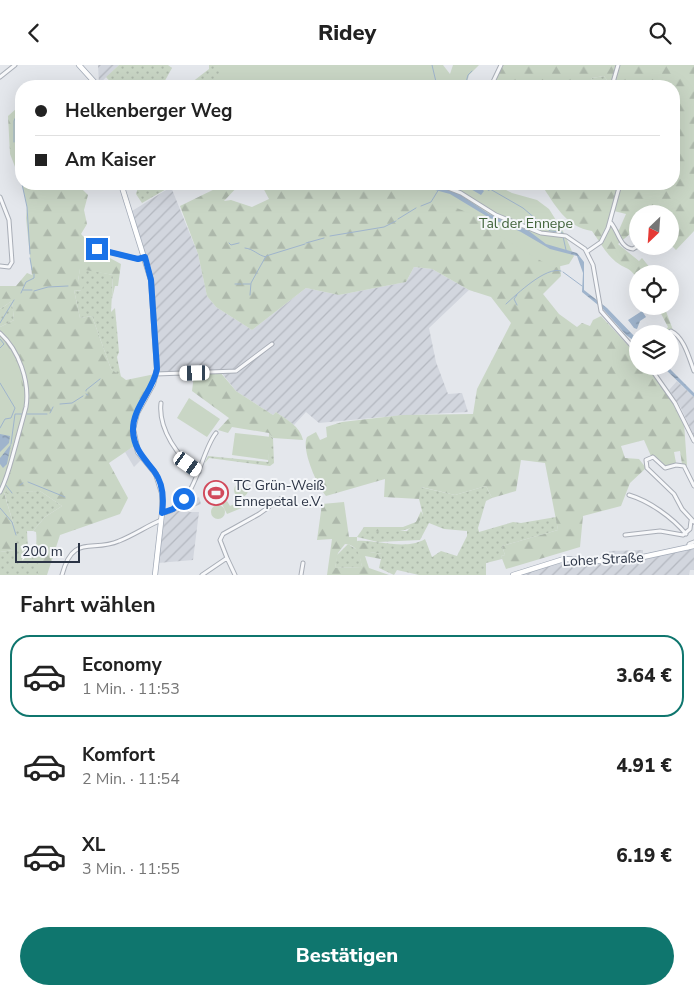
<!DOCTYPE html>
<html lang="de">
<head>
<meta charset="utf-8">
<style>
	:root { --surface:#fff; --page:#f2f2f2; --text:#222; --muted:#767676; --line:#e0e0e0; --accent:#0f766e }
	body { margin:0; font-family:"Nunito Sans",sans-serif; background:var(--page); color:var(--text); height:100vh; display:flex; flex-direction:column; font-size:19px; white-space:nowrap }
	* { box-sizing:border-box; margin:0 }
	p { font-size:16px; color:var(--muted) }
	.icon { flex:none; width:28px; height:28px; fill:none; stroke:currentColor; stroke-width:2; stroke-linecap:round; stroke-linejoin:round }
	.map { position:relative; height:510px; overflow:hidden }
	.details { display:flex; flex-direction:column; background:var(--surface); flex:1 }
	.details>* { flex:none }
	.hud { position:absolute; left:15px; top:15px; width:665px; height:110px; border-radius:20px; box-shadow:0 5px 20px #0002; display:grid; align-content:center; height:110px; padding:0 20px; background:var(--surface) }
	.needle { width:32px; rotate:205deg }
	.buttons { position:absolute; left:629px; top:140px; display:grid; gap:10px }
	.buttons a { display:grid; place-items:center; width:50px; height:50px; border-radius:50%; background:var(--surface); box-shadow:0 5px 20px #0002; font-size:25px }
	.scale { position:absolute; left:15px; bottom:12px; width:65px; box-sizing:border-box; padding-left:5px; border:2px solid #2b3445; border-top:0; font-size:14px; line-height:18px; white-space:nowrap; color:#2b3445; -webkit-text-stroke:4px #f4f6f9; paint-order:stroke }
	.end { position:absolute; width:22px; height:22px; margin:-11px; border:6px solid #1a73e8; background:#fff; box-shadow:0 0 0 2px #fff }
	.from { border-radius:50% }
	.car { position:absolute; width:15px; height:30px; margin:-15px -8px; border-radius:6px; box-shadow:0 0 4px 1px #0007; background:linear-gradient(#fff 24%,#345 0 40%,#fff 0 76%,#345 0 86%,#fff 0) }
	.hud b { display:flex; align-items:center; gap:18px; height:48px; font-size:19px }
	.hud b+b { border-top:1px solid var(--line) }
	.hud i { width:12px; height:12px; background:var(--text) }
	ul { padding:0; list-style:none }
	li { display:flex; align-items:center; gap:15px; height:82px; margin:0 10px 8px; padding:0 10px; border:2px solid transparent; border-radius:20px }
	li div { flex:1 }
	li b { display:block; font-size:19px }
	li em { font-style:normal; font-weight:800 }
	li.active { border-color:var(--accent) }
	li>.icon { width:45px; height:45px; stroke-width:1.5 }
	h2 { padding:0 20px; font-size:22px; line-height:60px }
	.cta { display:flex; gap:10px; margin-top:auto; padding:10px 20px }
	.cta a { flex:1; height:58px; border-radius:30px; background:var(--accent); color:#fff; font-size:20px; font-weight:800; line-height:58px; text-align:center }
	header { display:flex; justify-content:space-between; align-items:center; height:65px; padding:0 20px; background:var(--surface); font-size:22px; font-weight:800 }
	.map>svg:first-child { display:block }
	.built { fill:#d2d6de }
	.industrial { fill:url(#industrial-furrows) }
	.grass { fill:url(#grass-dots) }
	.forest { fill:url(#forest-firs); fill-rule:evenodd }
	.park { fill:#c9d6c5 }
	.water { fill:url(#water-ripples) }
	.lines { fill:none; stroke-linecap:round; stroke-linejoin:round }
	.stream { stroke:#9fb4cc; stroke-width:1 }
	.minor-casing { stroke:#a9aeb7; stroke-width:5 }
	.major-casing { stroke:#a3abb8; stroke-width:6 }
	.minor { stroke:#f7f8fa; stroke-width:3 }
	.major { stroke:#fff; stroke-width:4.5 }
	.route { stroke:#1a73e8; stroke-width:6 }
	.labels { text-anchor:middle; stroke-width:4; stroke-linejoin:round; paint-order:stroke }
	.park-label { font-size:14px; fill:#3f6138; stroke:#f4f6f9 }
	.poi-label { font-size:14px; fill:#2b3445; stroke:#f4f6f9; text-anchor:start }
	.street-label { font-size:14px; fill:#2b3445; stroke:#f4f6f9 }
</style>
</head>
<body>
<header><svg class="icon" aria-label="back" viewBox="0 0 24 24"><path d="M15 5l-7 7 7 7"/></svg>Ridey<svg class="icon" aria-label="search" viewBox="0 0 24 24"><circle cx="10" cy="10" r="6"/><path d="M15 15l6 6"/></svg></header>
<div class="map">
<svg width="694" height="510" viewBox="0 0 694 510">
	<defs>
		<pattern id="industrial-furrows" width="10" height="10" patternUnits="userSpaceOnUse" patternTransform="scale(1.25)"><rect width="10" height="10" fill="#d2d6de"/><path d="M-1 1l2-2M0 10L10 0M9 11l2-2" fill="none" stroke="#b4b8c0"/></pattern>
		<pattern id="grass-dots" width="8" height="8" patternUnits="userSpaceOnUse" patternTransform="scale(1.25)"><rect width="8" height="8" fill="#c9d6c5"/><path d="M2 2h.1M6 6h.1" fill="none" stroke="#adb8ab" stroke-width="1.8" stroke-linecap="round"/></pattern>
		<pattern id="forest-firs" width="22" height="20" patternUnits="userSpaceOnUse" patternTransform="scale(1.25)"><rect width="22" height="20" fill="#c9d6c5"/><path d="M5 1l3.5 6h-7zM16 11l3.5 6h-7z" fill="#adb8ab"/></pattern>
		<pattern id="water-ripples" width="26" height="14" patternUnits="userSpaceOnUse" patternTransform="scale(1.25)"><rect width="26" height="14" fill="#9fb4cc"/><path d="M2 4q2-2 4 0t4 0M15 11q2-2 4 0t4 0" fill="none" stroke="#8293a7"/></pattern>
	</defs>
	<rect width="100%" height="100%" fill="#e4e7ec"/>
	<!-- built -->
	<path class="built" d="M134,381L141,395L134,402L125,387Z"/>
	<!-- industrial -->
	<path class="industrial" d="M98,0H119L99,19Z
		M171,122L198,189L207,231L216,242L252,265L306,223L339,230L406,217L414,202L432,204L469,225L429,263L436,297L448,329L462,328L468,347L393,351L319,358L306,347L294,360L276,347L273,350L236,326L220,306L159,307L149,200L132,146Z
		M677,316L694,332V371L681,343L669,325Z
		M199,432L201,439L188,444L189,447H199L193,495L158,498L165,450L187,433L190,436Z
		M694,484V505H690L689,510H520L566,496L609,497V486L643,485V494Z"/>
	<!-- grass -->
	<path class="grass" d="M119,0H168L172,3L162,21H114L106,12Z
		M209,0H220L225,21H187L209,4Z
		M604,11L610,19V21H588L592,13Z
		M139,119H175L142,138L136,129Z
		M80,203L113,210L111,247L115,243L119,287L117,292L121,312L111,304L92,251L80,253L74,225L81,226L78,216Z
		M12,236L14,255L0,262V244Z
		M269,368L273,373L274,398L270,401L209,393L204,399L208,391L268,397Z
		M486,421L492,433L486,436L478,463L479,467L513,457L521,458L556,452L558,465L502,481L505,490L501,491L502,494L486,498V510H419L397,505L394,510L379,503L382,489L370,487L357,476C374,474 406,486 425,474L432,492L441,486L457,491L467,471V466L444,464L429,458L420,475L378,477L357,472L364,462L365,466H407L423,450L419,434L420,422L455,430Z
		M40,426L62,441L45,452L33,466H27L28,485L36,484L40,504L37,510H0V487L14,485V461L4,427Z
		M348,479L359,486L362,502L335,503L337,490Z"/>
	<!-- forest -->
	<path class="forest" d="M502,0H694V166L676,185L670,179V149H638L637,163L618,179L639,196L642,193L655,209H638L637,213C628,201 627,205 616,197C605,188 600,177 592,166C566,162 555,140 541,119H674V21H610V19L604,11L592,13L588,21H491ZM614,146L626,149L619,165L615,163L611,155Z
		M17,43L21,44L16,66L21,91V117L10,89L8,51Z
		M22,119H84L82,124L88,130L84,145L87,159L81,169L97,186L121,199L118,221H115L112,234L113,210L80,204L78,216L83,221L82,226L74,225L80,253L92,251L111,304L126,315L155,309C146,334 129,353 134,381L109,398L128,433L120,449L60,470L47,510H37C42,501 36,494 36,485C36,478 37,474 36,467L33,466L45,452L62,441L40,426L4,428L14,461V485L0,487V262L14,255L12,236L0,244V221H16L27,208L32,210L26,153L27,142Z
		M225,119H240L224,136L231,135L252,142L269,134L261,119H485L560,200L561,211L543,229L559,249L577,262L582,258L590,261L593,255L601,251L637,290L638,301H647L667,327L684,357L687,401L682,399L680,386L674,387L676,398L665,402L651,391L644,375L621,381L625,393L639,394L646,403L630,418L621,441L583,451L580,482L506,504L501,491L505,490L502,481L558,465L545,398L521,395L516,426L492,433L486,421L455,430L421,422L419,434L384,432L385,414L326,431C317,420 301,385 307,372L316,367L320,375L327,372L326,362L342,357L402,350L473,349L477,324L511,258L491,232L469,225L432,204L414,202L406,217L339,230L306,223L252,265L216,242L207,231L198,189L180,141Z
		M657,241H664L673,265L662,269L668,262Z
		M220,307L236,326L273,350L276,347C287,355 300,361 303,375L273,373L269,368L232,362L228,368L218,365L229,353L192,326L194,310Z
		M344,437L349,472H357V476L368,479L370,487L383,489L381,494L365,491L369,503L389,510H327L332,474L317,475L322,439ZM345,479C358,480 360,491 362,502L335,503L338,488Z
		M421,446L423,450C413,472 385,466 364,466V462H403L416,457Z"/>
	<!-- park -->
	<path class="park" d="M219,0H443L450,9L453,0H479L469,10L466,21H204C213,15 222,12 219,0Z
		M373,119H494L512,128L537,135L549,144L564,168L574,191L569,199L553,203L501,172L474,150L454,142L420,136Z
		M0,271C19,292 26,323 22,351C20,361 12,372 10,383C6,398 8,410 0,423Z
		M189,333L220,354L207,372L177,353Z
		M235,368L271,372L268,395L232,390Z
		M234 425a7 7 0 1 1 14 0a7 7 0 1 1-14 0Z
		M227,436L230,441L241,436L244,442L227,449L222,439Z
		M211 447a7 7 0 1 1 14 0a7 7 0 1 1-14 0Z"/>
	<!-- water -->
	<path class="water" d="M413,119L433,120L459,129L489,149L529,166L546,179L577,188L584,197V225L607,243L637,274V278L626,270L603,244L582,227L583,208L577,191L550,184L521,167L488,152L450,129Z
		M462,119H482L492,122L489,126L478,120L484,126L481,130Z
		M642,246L646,252L640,256L637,264L634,263L628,255Z
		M662,301H667L694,328V332Z
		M0,369L10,371L9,378L0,387Z
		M11,379L7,399L3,403L0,399V393Z"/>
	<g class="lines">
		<!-- stream -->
		<path class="stream" d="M432,0L437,21
			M465,21L468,10L472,6
			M14,77V56L18,47
			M20,96L21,102L18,107L21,116
			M22,119L27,142L30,189
			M490,124L523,143L550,166L562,167L566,185
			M460,127L464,119
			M421,141L431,137L439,124
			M398,154L416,143
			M330,171L384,162L396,156
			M229,178L231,180L239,178
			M306,178L324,173
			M245,183C254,184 257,190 266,192
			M30,193L32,205
			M563,207L582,221
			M235,219H241
			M243,219H250
			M23,225H32
			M34,226L48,222L68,221
			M21,228L26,217L34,213V209
			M250,230L251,218L266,191L305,179
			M517,230L514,234L517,240
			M506,239C517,229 546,201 561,206
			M0,258L14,235
			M0,274L4,279L0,283
			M0,318L15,343L11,353L5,354L0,363
			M86,326V325L100,314
			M86,329L88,330
			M60,339L72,338L83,331
			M50,348L53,342
			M27,349H47
			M11,379L15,349H22
			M28,417L65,432
			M5,419L12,428
			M20,420L23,418
			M0,443L12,457L16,470"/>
		<defs>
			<path id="minor" d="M0,12L15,0
				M491,21L501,0
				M612,21L618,0
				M438,119L461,128L496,150L541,168L566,171L585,184L593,200L601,246L638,288
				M0,132L9,155L12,197L9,202L0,201
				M610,157C618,164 619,183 633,184L638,181
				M97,184L138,194L145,192
				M588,186L601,177L608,163L620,119
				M0,268C19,285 30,317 26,342C23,354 19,367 16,379C11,396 8,412 0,427
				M667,269L671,266C684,272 689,293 694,306
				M649,301L675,338L694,376
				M156,309L236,306L272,279
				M161,338C158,364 178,393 199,407
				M694,421L684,401L676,400L665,403L653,392L646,395L647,403L674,429L682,444L694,457
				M629,430C649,436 672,452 686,469
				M162,448C195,446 200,387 216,368
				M625,470L660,466L683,470L690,464L691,456
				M688,483L689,479L694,477
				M227,493L235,510
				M62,510C73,468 92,488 119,476C134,470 147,461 161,455
				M202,510L227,493L220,475L223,469L259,449L280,434
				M301,510L303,498"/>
			<path id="major" d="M79,0L98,21
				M121,119L151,215L157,304L153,319L137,348L133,364L138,387L156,409L162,428V448L155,510
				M513,510L564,494L600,496L643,492L694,481"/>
		</defs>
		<!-- minor casing -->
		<use href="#minor" class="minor-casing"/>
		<!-- major casing -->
		<use href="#major" class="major-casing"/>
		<!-- minor -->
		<use href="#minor" class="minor"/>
		<!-- major -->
		<use href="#major" class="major"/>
	</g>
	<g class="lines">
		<!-- route -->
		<path class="route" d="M97,184L138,194L145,192L151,215L157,304C153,326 132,343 133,366C134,384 144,393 154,406C163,418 164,434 162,448L173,444L184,434"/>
	</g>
	<!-- icons -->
	<defs>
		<symbol id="stadium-ring" viewBox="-11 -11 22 22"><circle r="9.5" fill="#f4f6f9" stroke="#d1495b" stroke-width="1.5"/><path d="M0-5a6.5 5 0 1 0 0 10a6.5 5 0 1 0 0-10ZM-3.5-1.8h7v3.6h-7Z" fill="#d1495b"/></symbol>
	</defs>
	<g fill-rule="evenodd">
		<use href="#stadium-ring" x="202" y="414" width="28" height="28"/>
	</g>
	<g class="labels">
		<!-- park labels -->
		<g class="park-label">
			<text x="526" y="163">Tal der Ennepe</text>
		</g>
		<!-- poi labels -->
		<g class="poi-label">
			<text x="234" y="425">TC Grün-Weiß<tspan x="234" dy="16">Ennepetal e.V.</tspan></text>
		</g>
		<!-- street labels -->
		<g class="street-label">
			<text transform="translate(603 494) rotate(-3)" y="5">Loher Straße</text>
		</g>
	</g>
</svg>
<div class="buttons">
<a><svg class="needle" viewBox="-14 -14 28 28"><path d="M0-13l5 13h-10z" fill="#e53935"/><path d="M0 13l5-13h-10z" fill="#767676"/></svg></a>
<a><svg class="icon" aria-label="locate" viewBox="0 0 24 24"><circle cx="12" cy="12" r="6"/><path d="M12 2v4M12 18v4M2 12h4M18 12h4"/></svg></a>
<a><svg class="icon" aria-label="layers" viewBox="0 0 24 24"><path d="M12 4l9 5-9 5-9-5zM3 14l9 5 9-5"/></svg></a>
</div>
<div class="scale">200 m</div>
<i class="end from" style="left:184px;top:434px"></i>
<i class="end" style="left:97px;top:184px"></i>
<i class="car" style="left:195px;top:308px;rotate:269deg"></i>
<i class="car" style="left:188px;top:399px;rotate:125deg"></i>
<div class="hud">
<b><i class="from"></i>Helkenberger Weg</b>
<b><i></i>Am Kaiser</b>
</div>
</div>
<section class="details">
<h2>Fahrt wählen</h2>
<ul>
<li class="active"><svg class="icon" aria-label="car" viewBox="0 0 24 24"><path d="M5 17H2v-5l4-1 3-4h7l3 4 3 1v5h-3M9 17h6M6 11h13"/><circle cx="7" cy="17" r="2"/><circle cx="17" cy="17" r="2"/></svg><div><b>Economy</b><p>1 Min. · 11:53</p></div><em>3.64 €</em></li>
<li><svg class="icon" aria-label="car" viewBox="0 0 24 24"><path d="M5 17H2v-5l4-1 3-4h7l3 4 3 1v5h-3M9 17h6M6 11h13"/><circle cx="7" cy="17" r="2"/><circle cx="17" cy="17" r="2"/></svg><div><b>Komfort</b><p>2 Min. · 11:54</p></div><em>4.91 €</em></li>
<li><svg class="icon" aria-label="car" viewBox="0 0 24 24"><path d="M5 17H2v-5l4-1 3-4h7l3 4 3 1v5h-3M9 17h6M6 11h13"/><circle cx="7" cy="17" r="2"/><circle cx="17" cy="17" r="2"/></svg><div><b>XL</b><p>3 Min. · 11:55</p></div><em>6.19 €</em></li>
</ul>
<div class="cta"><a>Bestätigen</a></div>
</section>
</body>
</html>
